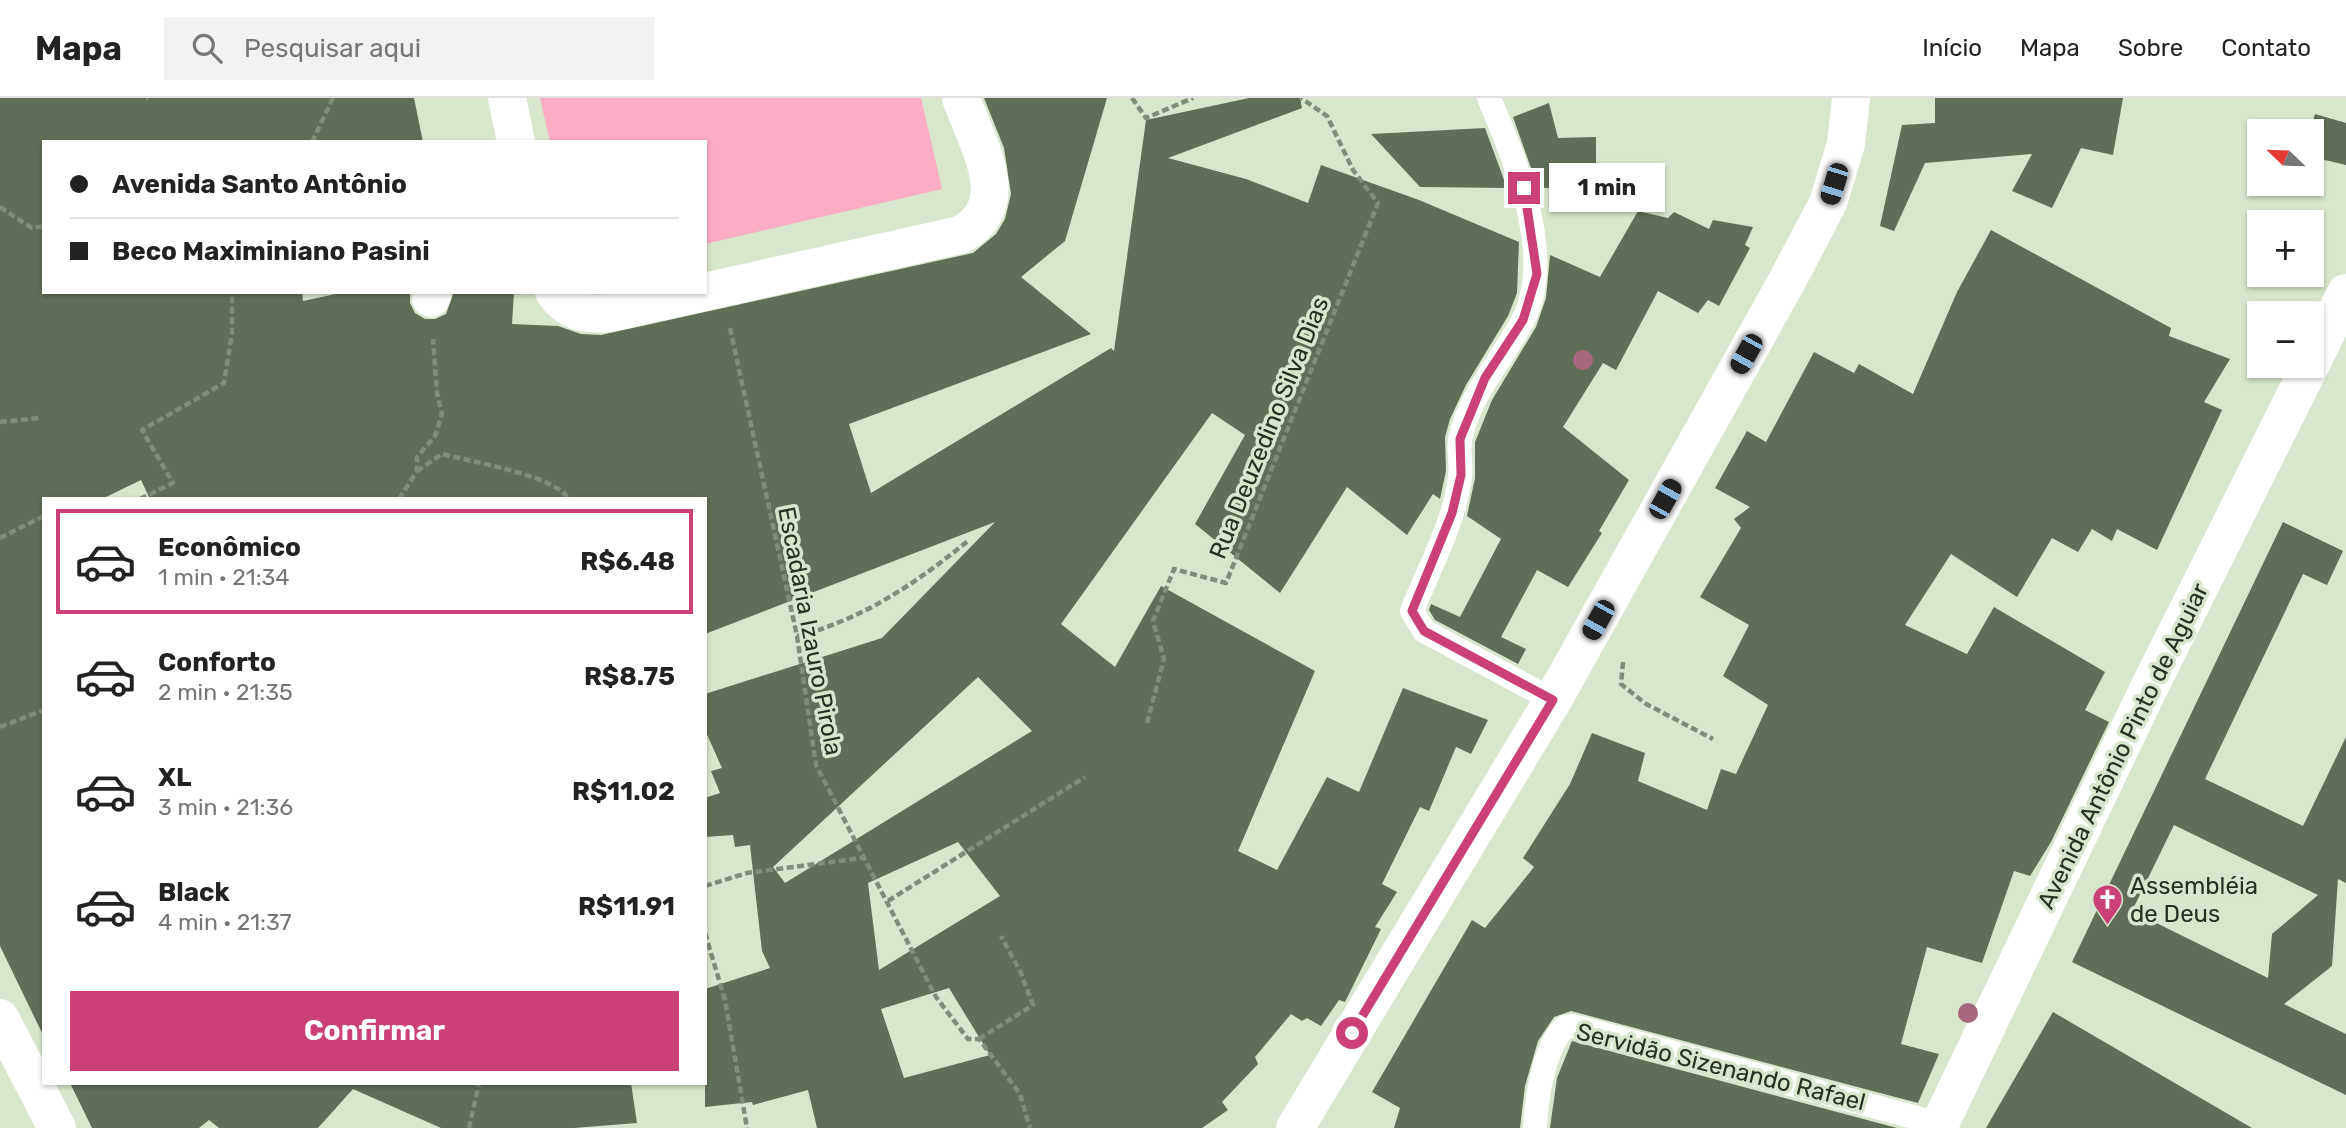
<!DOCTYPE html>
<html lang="pt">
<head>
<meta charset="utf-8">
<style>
	:root { --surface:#fff; --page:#f2f2f2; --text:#222; --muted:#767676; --line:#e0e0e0; --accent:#cb4077 }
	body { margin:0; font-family:Rubik,sans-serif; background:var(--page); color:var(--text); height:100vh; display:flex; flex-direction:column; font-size:26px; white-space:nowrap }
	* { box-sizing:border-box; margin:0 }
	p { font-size:23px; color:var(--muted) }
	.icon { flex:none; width:38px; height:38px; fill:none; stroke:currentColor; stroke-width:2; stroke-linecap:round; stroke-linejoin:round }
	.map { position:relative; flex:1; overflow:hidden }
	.sheet { position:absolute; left:42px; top:399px; width:665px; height:588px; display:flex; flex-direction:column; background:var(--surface); border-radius:0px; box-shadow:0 2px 5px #0004 }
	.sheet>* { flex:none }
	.guide { position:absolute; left:42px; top:42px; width:665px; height:154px; border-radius:0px; box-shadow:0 2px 5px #0004; display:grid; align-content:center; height:154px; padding:0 28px; background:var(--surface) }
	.needle { width:46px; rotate:293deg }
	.fabs { position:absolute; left:2247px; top:21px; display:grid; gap:14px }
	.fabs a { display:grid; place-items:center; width:77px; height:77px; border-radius:0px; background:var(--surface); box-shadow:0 2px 5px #0004; font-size:35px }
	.end { position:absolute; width:32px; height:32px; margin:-16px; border:9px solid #cb4077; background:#fff; box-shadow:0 0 0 4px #fff }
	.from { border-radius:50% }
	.bubble { position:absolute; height:49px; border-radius:0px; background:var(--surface); box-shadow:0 2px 5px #0004; font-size:23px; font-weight:700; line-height:49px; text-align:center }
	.car { position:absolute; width:21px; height:42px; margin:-21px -10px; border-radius:9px; box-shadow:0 0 5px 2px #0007; background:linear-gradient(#222 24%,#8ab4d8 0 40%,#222 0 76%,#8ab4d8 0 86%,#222 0) }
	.guide b { display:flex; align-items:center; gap:24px; height:66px; font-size:26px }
	.guide b+b { border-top:2px solid var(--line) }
	.guide i { width:18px; height:18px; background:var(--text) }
	ul { padding:12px 0 0; list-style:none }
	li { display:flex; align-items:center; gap:21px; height:105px; margin:0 14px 10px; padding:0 14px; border:4px solid transparent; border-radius:0px }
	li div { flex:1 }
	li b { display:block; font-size:26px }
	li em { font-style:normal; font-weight:700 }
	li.active { border-color:var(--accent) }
	li>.icon { width:63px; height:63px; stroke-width:1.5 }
	.cta { display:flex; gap:14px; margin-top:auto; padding:14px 28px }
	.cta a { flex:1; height:80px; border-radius:0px; background:var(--accent); color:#fff; font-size:28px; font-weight:700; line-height:80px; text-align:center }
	header { display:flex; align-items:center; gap:42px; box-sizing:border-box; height:98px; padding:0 35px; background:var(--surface); border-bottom:2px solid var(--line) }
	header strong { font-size:33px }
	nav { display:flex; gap:38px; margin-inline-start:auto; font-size:24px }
	.search { width:490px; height:63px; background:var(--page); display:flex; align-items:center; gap:18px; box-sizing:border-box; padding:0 24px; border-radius:0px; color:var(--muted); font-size:26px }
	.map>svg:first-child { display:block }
	.green { fill:#fcacc4 }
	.building { fill:#616e57; fill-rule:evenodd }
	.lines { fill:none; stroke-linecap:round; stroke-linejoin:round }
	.path { stroke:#818b79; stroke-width:4.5; stroke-dasharray:7 3.5; stroke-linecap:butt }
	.service { stroke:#fff; stroke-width:24 }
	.minor { stroke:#fff; stroke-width:38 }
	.tertiary { stroke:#fff; stroke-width:38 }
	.tree { fill:#a5687e }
	.route { stroke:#cb4077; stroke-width:9 }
	.labels { text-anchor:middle; stroke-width:7; stroke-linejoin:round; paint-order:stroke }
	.street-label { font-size:24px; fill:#2a2f25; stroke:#d7e6cc }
	.poi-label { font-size:24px; fill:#2a2f25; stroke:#d7e6cc; text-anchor:start }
</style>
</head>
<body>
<header>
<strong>Mapa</strong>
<div class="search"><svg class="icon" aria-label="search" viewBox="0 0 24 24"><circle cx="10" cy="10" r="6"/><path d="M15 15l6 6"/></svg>Pesquisar aqui</div>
<nav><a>Início</a><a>Mapa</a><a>Sobre</a><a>Contato</a></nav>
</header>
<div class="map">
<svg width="2346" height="1030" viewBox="0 0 2346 1030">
	<rect width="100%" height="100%" fill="#d7e6cc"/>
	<!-- green -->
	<path class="green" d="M540,0H921L942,91L705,146V44H550Z"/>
	<!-- building -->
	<path class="building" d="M0,0H414L423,44H44V194H302L303,203L345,194H410V205L415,215L425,221H435L446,216L454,194H514L512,226L558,228L581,236L601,237L973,155L996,136L1005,121L1011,96L1004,50L984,0H1107L1065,143L1021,179L1091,236L849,326L871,395L1111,250L1114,253L1146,22L1249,0H1300L1302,10L1168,60L1246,81L1308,105L1321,67L1419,102L1519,144L1517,195L1508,218L1466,287L1450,321L1445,339L1446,373L1440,401L1433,396L1407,437L1347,389L1280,495L1195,426L1245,337L1212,315L1061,526L1115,569L1161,488L1315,573L1238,753L1277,772L1327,679L1359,694L1403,590L1488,622L1471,656L1456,649L1429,713L1420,709L1382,786L1397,794L1375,829L1381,831L1345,904L1339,902L1321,928L1307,920L1302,923L1291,916L1255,959L1258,966L1222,1004L1228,1012L1202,1030H817L808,992L753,1007L752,1004L705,1009V891L770,870L762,853L750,747L735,749L733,737L705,739V700L720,695L711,673L722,670L705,632V596L882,540L995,424L705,536V401H150L141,382L102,401H44V939L0,848ZM978,579L1032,633L785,785L773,769ZM958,744L1000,798L879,872L868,785ZM949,890L990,957L904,980L881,911Z
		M1935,0H2123L2113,57L2081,50L2052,110L2012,93L2032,56L1925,65L1894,133L1880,128L1902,27L1935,25Z
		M1549,5L1558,40L1596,39V90H1538L1513,19Z
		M2315,16L2346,25V67L2312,59L2310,33Z
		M1485,30L1507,90L1420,89L1371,36Z
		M1638,113L1668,120L1674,114L1709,131L1713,122L1753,129L1745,147L1750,150L1719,208L1708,202L1698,215L1658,193L1616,272L1603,265L1563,329L1629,382L1599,433L1602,435L1568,489L1537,472L1501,539L1526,551L1518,566L1435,522L1429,512L1431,506L1460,519L1501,441L1467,418L1475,380V344L1492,302L1536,229L1546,200L1550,157L1600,179Z
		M1991,132L2171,230L2169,238L2230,261L2204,304L2222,312L2157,452L2117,431L2112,443L2092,431L2078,454L2052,440L2017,499L1951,456L1905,527L1967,556L1994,509L2105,574L2085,612L2109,624L2051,744L2030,778L2014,773L1982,865L1927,849L1901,946L1939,956L1918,1005L1571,913L1554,919L1538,943L1525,988L1520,1030H1394L1400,1010L1372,994L1472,822L1485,830L1534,769L1523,760L1570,686L1592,635L1645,655L1638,683L1707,712L1721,671L1736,676L1768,607L1723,578L1749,527L1700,499L1741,430L1734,421L1750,409L1715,390L1747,333L1766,344L1814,254L1854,275L1859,266L1913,296L1957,194Z
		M2283,424L2343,453L2327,487L2303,476L2205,681L2303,728L2346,639V785L2338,781L2332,868L2284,906L2346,936V997L2072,864ZM2174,727L2318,797L2272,836L2268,880L2132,813Z
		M2053,914L2252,1030H1986Z
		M1572,943L1897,1030H1550L1557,980Z
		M70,985H631L637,1025L574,1030H441L353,991L318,1030H219L209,1022L199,1030H92Z"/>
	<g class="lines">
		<!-- path -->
		<path class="path" d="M146,0H148
			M1132,0L1146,20L1193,0
			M312,44L333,0
			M0,109L32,130L44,128
			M730,230L797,538L816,667L936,899L968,941H979L1020,996L1030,1030
			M0,324L39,320
			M417,373L442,356C468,363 558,378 568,401
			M140,401L173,385L142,332L224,285L232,235V194
			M399,401L417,373V359L435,338L442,316L437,295L433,241
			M0,440L44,418
			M797,538C862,522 918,484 969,442
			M1623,564L1621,586L1646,606L1713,641
			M1147,625L1164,561L1153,523L1174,471L1226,485L1378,105L1353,72L1327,18L1301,0
			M0,629L44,612
			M705,788L747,775L862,760
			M888,803L1085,679
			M705,835L725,902L747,1030
			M979,941L1033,907L1020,873L1001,838
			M469,1030L479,985"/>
		<!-- service -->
		<path class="service" d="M1489,0C1515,62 1557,159 1522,224C1501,263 1470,296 1460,341C1458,353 1462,366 1460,378C1455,424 1429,470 1412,513L1424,533L1553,602
			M1535,1030C1536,1002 1544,948 1565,929L1573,928L1940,1026"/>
		<!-- minor -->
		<path class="minor" d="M507,0L516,44
			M554,194C569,215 586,217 610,215L960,137C1017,107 977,46 961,0
			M431,200L433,194
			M2312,264L2346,195
			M1938,1030L2148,592L2310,268"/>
		<!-- tertiary -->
		<path class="tertiary" d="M0,920L57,1030
			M1295,1030L1553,602L1787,183L1828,105L1846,46L1851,0"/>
	</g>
	<!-- trees -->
	<g class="tree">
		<circle cx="1583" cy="262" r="10"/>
		<circle cx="1968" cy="915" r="10"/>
	</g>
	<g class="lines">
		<!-- route -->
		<path class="route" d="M1352,935L1553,602L1424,533L1412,513L1452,415L1461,377L1460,341L1485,280L1523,222L1537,176L1524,90"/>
	</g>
	<!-- icons -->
	<defs>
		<symbol id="church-pin" viewBox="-11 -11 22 30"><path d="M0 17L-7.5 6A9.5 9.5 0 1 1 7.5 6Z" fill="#cb4077" stroke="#d7e6cc"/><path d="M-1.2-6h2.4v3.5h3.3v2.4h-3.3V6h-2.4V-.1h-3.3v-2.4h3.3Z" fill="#fff"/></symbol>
	</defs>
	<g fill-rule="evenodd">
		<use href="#church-pin" x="2090" y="784" width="35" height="47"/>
	</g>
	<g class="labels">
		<!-- street labels -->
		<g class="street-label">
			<text transform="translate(1269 330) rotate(-68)" y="8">Rua Deuzedino Silva Dias</text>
			<text transform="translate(810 533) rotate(79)" y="8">Escadaria Izauro Pirola</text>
			<text transform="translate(2123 648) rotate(-64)" y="8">Avenida Antônio Pinto de Aguiar</text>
			<text transform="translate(1721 969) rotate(14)" y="8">Servidão Sizenando Rafael</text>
		</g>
		<!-- poi labels -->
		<g class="poi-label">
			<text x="2130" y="796">Assembléia<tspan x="2130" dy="28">de Deus</tspan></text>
		</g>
	</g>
</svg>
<div class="fabs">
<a><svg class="needle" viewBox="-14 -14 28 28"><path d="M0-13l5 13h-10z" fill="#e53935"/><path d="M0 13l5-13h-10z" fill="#767676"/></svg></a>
<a>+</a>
<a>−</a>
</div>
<i class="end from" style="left:1352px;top:935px"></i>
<i class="end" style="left:1524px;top:90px"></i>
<div class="bubble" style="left:1549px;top:65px;width:116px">1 min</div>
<i class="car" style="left:1834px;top:86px;rotate:197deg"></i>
<i class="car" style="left:1746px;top:256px;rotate:209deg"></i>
<i class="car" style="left:1665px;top:401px;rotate:29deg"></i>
<i class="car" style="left:1598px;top:522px;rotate:209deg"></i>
<div class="guide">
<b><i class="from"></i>Avenida Santo Antônio</b>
<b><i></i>Beco Maximiniano Pasini</b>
</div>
<section class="sheet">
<ul>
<li class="active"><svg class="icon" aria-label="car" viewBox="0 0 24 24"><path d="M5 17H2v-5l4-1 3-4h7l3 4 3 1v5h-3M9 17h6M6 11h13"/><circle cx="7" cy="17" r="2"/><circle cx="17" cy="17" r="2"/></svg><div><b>Econômico</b><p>1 min · 21:34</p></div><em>R$6.48</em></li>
<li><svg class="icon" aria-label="car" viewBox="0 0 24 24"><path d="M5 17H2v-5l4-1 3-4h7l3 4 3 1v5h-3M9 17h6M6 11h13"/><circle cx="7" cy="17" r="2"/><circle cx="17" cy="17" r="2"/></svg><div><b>Conforto</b><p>2 min · 21:35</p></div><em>R$8.75</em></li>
<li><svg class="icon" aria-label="car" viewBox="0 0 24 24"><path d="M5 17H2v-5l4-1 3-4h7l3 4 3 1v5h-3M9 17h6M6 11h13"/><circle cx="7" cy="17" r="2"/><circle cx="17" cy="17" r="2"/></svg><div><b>XL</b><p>3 min · 21:36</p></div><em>R$11.02</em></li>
<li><svg class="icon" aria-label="car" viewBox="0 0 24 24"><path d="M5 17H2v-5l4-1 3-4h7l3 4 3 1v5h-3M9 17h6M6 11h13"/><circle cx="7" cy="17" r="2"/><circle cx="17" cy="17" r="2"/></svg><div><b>Black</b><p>4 min · 21:37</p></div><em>R$11.91</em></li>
</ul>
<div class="cta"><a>Confirmar</a></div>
</section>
</div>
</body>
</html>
